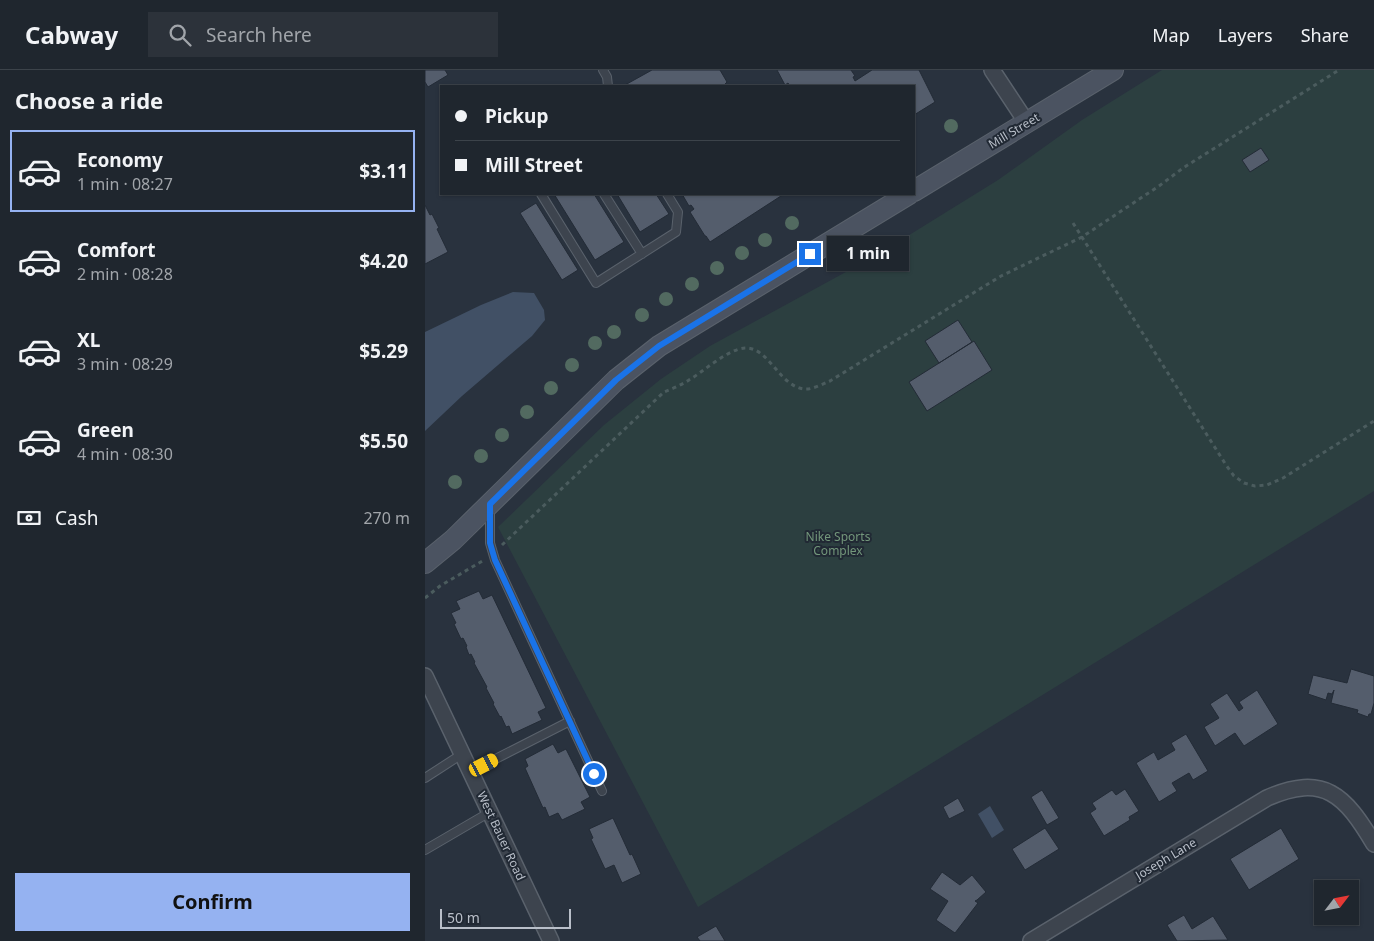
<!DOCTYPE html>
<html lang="en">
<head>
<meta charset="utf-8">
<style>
	:root { --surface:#1f262e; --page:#2c323a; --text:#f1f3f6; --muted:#a1a5aa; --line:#3c434a; --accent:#95b2f1 }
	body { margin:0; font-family:"Noto Sans",sans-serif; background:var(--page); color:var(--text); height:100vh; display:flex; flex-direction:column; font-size:19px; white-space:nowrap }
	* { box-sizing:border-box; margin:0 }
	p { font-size:16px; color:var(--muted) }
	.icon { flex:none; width:28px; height:28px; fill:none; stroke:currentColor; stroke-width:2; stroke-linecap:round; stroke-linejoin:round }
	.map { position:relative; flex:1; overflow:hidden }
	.side { display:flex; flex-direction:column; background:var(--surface); width:425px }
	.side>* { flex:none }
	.banner { position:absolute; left:15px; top:15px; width:475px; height:110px; border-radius:0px; box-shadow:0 1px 4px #0004,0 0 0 1px var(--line); display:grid; align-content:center; height:110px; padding:0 15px; background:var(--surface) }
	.needle { width:32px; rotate:58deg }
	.fabs { position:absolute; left:889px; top:810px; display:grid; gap:10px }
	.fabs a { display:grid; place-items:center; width:45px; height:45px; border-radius:0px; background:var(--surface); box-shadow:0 1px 4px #0004,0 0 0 1px var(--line); font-size:25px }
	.scale { position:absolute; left:15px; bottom:12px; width:131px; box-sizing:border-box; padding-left:5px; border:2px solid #b9bfc9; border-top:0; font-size:14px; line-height:18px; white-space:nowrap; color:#b9bfc9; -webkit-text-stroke:4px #212934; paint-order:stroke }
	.end { position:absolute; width:22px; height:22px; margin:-11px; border:6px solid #1a73e8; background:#fff; box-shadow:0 0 0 2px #fff }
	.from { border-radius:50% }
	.bubble { position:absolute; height:35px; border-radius:0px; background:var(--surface); box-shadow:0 1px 4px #0004,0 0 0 1px var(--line); font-size:16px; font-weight:700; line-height:35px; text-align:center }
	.car { position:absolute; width:15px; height:30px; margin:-15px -8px; border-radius:6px; box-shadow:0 0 4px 1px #0007; background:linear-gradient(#f5c518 24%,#345 0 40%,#f5c518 0 76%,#345 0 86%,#f5c518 0) }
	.banner b { display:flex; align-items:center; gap:18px; height:48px; font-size:19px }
	.banner b+b { border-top:1px solid var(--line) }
	.banner i { width:12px; height:12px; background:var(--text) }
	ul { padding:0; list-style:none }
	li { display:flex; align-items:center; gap:15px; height:82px; margin:0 10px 8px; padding:0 5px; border:2px solid transparent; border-radius:0px }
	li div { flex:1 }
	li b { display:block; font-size:19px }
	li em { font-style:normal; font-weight:700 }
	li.current { border-color:var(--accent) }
	li>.icon { width:45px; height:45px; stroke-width:1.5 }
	h2 { padding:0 15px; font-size:22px; line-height:60px }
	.pay { display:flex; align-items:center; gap:12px; height:55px; padding:0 15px; font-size:19px }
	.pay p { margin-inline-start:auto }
	.action { display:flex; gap:10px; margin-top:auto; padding:10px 15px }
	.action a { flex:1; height:58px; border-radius:0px; background:var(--accent); color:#111; font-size:20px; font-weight:700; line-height:58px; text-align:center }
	header { display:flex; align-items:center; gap:30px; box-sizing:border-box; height:70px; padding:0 25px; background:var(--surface); border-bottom:1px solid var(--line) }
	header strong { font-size:24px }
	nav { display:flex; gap:28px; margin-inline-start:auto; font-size:18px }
	.search { width:350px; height:45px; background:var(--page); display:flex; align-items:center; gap:12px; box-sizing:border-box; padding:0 18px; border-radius:0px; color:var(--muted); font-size:19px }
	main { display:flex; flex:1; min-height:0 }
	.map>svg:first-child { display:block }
	.green { fill:#2c3f40 }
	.water { fill:#415065 }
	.building { fill:#545d6c; stroke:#232b36 }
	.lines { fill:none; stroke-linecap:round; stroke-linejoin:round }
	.service-casing { stroke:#5a626c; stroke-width:10 }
	.minor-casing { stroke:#5a626c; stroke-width:18 }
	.secondary-casing { stroke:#5a626c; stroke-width:22 }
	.path { stroke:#4b5c5e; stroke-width:3; stroke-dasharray:4 4; stroke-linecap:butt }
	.service { stroke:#3d444e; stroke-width:8 }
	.minor { stroke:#3d444e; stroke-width:15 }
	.secondary { stroke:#4b5361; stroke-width:20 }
	.tree { fill:#526a60 }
	.route { stroke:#1a73e8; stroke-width:6 }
	.labels { text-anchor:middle; stroke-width:4; stroke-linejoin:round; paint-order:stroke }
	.street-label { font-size:12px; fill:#b9bfc9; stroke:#212934 }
	.park-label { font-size:12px; fill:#73977b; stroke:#212934 }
</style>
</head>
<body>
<header>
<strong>Cabway</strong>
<div class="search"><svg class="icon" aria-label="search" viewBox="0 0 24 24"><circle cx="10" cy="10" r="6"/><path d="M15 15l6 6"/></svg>Search here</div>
<nav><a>Map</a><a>Layers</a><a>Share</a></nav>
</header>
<main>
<section class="side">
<h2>Choose a ride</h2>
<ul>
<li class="current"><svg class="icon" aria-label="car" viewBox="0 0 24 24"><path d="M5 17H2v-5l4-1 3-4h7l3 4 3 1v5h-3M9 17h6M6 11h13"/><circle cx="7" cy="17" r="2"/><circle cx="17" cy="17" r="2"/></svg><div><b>Economy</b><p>1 min · 08:27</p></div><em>$3.11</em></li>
<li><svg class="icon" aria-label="car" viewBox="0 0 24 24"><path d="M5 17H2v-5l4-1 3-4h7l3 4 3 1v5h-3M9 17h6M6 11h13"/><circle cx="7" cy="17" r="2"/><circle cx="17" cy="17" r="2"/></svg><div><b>Comfort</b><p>2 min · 08:28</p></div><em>$4.20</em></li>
<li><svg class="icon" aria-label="car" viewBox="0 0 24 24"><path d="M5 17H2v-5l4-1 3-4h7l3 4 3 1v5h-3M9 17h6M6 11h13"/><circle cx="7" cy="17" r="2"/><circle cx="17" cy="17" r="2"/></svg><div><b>XL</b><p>3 min · 08:29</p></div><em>$5.29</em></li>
<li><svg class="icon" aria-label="car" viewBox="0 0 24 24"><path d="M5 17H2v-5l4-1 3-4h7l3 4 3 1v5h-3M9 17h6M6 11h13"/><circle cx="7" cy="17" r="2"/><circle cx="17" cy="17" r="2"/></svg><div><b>Green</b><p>4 min · 08:30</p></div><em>$5.50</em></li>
</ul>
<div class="pay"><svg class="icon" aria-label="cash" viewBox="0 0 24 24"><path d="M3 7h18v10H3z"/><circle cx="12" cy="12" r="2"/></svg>Cash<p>270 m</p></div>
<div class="action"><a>Confirm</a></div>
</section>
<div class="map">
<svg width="949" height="871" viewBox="0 0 949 871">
	<rect width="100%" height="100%" fill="#29323e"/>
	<!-- green -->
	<path class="green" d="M737,0H949V421L273,837L73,457L179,355L236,309L285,276L452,185L573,110L657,50Z"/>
	<!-- water -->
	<path class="water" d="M88,222L109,223L119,240L120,250L107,266L37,326L0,361V262L56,235Z
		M565,736L579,760L567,768L553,744Z"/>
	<!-- building -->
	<path class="building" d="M0,0H20L23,5L3,17L0,12Z
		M227,0H295L302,12L300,14L302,16L200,15Z
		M352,0H426L430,6L428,7L430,11L447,0H494L510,32L489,45V16H365L363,13L360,15Z
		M836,78L844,90L825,102L817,90Z
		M129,124H169L199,172L170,190Z
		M192,124H231L244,144L215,162Z
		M257,124H359L285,172L281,166H280L265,142L269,139L266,135L264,136Z
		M111,133L153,200L137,210L95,143Z
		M0,135L5,145L7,144L14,158L12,159L23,182L0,194Z
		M533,250L547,272L514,293L500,271Z
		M549,271L567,300L502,341L484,312Z
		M54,521L58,529L67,525L121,638L113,642L117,650L87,664L84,656L81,657L76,646L75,647L68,634L69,633L61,618L62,617L49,593L50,592L46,584L44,585L41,577L42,576L38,568L36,569L29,554L31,553L26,543L35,539L31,531Z
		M926,599L949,606V633L946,644H944L943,647L932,643L933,640L906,633L909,620L907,624L903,623L901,630L883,624L888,605L922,613Z
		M832,620L853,654L819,676L810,663L790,676L779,657L794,648L785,634L802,623L814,641L818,638L814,632Z
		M761,664L783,701L768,710L764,703L747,713L752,721L734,732L711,693L729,682L733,690L750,680L746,673Z
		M128,674L133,683L141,679L165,727L156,732L160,739L137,750L133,743L124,747L120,737L118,738L100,698L103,696L100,689Z
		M700,719L714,741L704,747L705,750L679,766L665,743L671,739L667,733L687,720L691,725Z
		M617,720L634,748L622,755L606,727Z
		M533,728L540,741L524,749L518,737Z
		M188,748L205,785L207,784L216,804L197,813L189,795L180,799L166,769L168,768L164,759Z
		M620,758L634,779L600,800L587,779Z
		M856,758L874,789L824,820L805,789Z
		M517,802L535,815L547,805L561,822L552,830L550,831L553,833L530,863L511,850L523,831L505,819Z
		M759,845L767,859L788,846L803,870L752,871L742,855Z
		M291,856L300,871H275L272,867Z"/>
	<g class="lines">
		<defs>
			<path id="service" d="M178,0L182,7L183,16
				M116,124L171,213L251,162L253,142L242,124
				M179,124L217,184
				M65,438V473L70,490L177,721
				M45,702L145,651
				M0,708L37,684
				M0,780L65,742"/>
			<path id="minor" d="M567,0L602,53
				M0,606L126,871
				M606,871L842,728C899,703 920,725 949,774"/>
			<path id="secondary" d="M489,121L688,0
				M0,493L28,470L191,310L234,276L484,124"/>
		</defs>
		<!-- service casing -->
		<use href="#service" class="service-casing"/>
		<!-- minor casing -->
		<use href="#minor" class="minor-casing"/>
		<!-- secondary casing -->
		<use href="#secondary" class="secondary-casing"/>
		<!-- path -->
		<path class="path" d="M648,153L801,395L809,406L819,413L830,416L842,415L858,408L949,351
			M77,475L239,322C247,319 256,315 264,310C279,301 303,279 320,278C344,277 354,316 379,319C387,320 397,314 405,311L576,206L657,167L734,116L758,98L914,0
			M0,528L15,516L59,490"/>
		<!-- service -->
		<use href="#service" class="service"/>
		<!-- minor -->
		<use href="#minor" class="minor"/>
		<!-- secondary -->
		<use href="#secondary" class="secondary"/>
	</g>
	<!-- trees -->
	<g class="tree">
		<circle cx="526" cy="56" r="7"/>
		<circle cx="367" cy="153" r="7"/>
		<circle cx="340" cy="170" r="7"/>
		<circle cx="317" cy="183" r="7"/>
		<circle cx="292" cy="198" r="7"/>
		<circle cx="267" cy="214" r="7"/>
		<circle cx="241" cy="229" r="7"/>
		<circle cx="217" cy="245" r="7"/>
		<circle cx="189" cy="262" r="7"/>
		<circle cx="170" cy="273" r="7"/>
		<circle cx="147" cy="295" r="7"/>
		<circle cx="126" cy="318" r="7"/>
		<circle cx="102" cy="342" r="7"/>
		<circle cx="77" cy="365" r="7"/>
		<circle cx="56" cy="386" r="7"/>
		<circle cx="30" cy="412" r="7"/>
	</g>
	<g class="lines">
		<!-- route -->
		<path class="route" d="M169,704L70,490L65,473V434L191,310L234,276L385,184"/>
	</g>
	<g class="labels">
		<!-- street labels -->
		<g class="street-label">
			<text transform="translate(589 61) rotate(-31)" y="4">Mill Street</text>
			<text transform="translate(76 766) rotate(65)" y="4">West Bauer Road</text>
			<text transform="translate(741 789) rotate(-31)" y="4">Joseph Lane</text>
		</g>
		<!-- park labels -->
		<g class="park-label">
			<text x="413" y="471">Nike Sports<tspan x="413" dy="14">Complex</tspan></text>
		</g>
	</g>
</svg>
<div class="fabs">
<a><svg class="needle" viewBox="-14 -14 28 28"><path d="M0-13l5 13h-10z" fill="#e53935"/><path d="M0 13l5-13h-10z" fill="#a1a5aa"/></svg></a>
</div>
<div class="scale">50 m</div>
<i class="end from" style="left:169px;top:704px"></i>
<i class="end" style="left:385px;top:184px"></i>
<div class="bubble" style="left:402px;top:166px;width:82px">1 min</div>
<i class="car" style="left:59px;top:695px;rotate:63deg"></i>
<div class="banner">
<b><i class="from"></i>Pickup</b>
<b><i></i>Mill Street</b>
</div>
</div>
</main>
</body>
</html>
